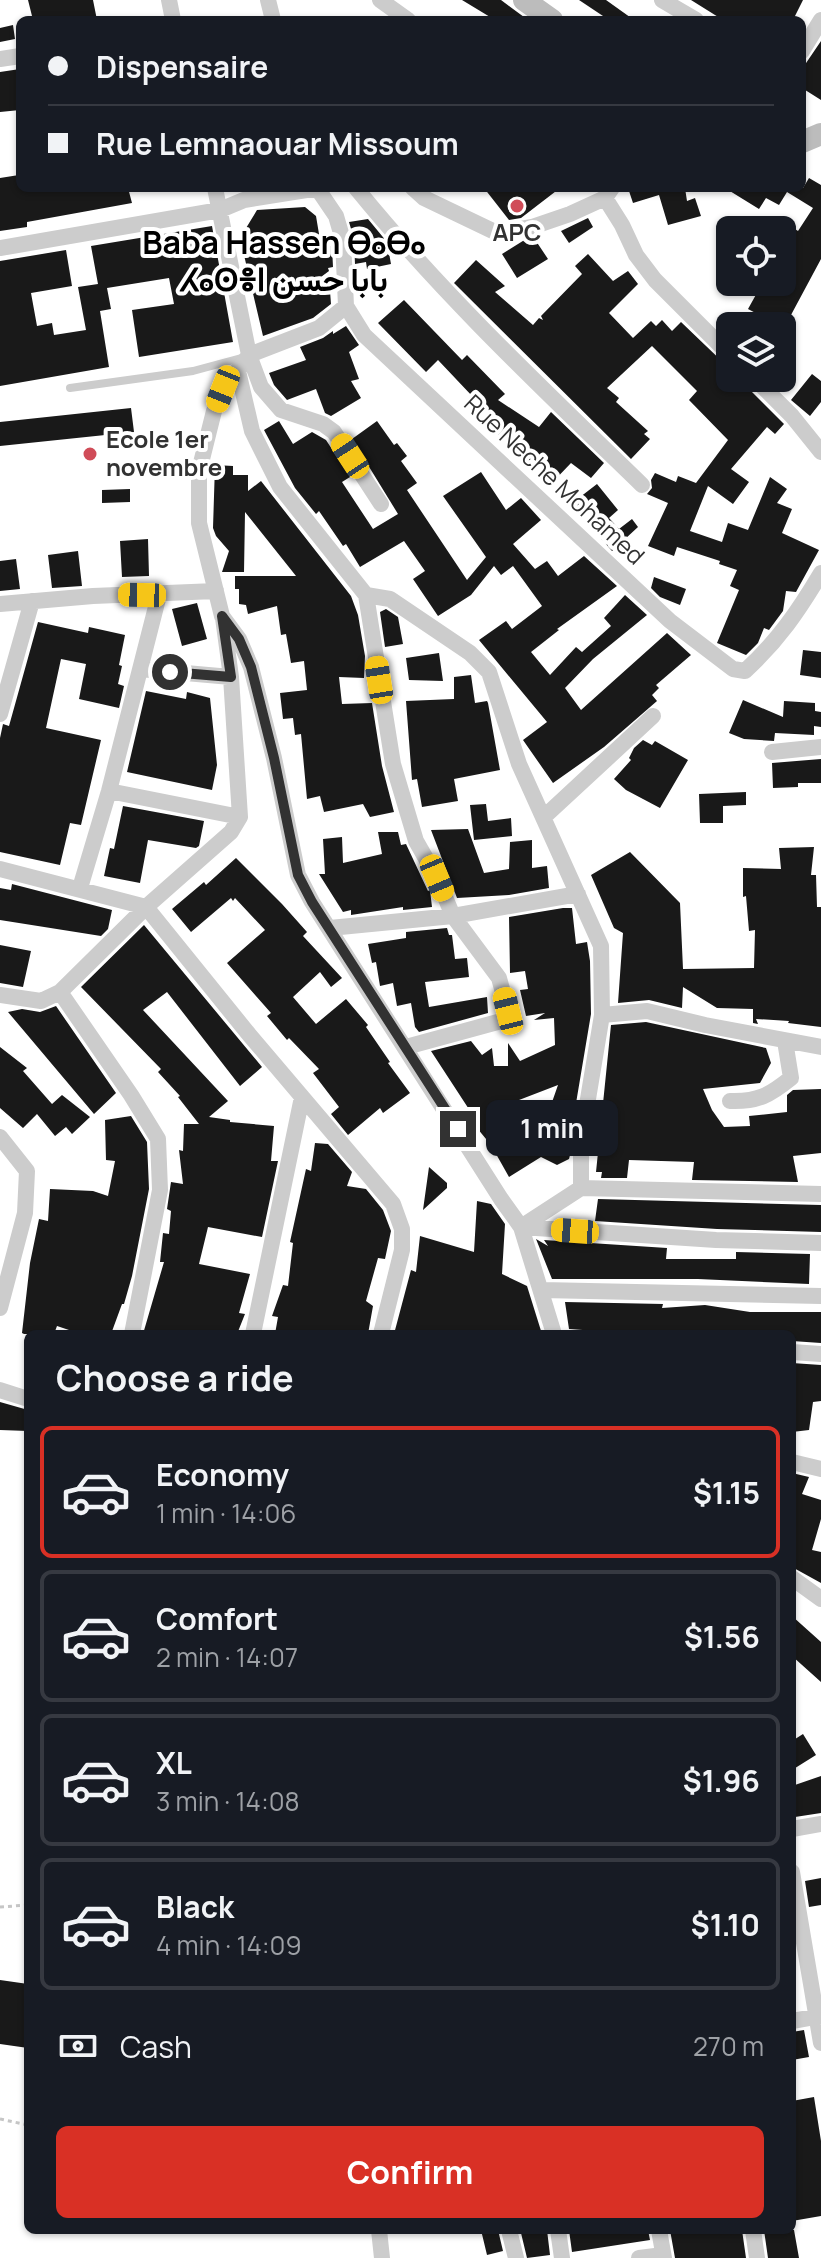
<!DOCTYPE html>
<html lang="en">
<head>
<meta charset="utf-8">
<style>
	:root { --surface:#171b24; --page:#242831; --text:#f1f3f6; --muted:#9ea1a6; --line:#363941; --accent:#d93025 }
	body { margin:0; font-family:Manrope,Vazirmatn,"Noto Sans Tifinagh",sans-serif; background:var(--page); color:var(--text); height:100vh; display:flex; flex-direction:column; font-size:30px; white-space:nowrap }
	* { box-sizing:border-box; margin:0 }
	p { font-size:26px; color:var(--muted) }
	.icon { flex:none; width:44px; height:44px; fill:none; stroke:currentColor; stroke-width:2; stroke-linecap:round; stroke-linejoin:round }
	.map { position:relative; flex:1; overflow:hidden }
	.details { position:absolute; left:24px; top:1330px; width:772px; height:904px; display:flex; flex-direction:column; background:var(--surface); border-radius:12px; box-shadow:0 2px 6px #0004 }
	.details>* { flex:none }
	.banner { position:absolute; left:16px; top:16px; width:790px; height:176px; border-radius:12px; box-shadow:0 2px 6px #0004; display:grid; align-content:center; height:176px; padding:0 32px; background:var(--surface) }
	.fabs { position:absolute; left:716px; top:216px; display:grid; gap:16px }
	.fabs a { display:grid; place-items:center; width:80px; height:80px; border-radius:12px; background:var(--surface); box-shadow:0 2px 6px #0004; font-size:40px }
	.end { position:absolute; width:36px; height:36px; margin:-18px; border:10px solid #323232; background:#fff; box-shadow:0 0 0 4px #fff }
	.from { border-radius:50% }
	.bubble { position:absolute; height:56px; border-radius:12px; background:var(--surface); box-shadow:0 2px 6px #0004; font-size:26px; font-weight:700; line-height:56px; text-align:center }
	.car { position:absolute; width:24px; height:48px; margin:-24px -12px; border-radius:10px; box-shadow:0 0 6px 2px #0007; background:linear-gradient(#f5c518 24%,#345 0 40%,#f5c518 0 76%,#345 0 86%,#f5c518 0) }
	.banner b { display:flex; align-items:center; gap:28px; height:76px; font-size:30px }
	.banner b+b { border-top:2px solid var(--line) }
	.banner i { width:20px; height:20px; background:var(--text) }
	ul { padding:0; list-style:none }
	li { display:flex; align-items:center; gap:24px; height:132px; margin:0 16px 12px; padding:0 16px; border:4px solid var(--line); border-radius:12px }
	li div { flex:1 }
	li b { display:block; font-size:30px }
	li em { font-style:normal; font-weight:700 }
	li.active { border-color:var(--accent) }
	li>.icon { width:72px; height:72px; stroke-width:1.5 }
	h2 { padding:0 32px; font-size:36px; line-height:96px }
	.pay { display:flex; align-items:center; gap:20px; height:88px; padding:0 32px; font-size:30px }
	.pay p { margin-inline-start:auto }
	.button { display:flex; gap:16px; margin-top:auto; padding:16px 32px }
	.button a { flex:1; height:92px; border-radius:12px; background:var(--accent); color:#fff; font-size:32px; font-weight:700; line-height:92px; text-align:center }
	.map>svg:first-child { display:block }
	.building { fill:#191919; fill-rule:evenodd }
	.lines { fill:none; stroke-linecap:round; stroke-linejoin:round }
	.path { stroke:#c6c6c6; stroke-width:3; stroke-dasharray:4 4; stroke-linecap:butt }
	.service { stroke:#ccc; stroke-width:8 }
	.minor { stroke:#ccc; stroke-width:16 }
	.secondary { stroke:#bcbcbc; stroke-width:22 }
	.route { stroke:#323232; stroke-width:10 }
	.poi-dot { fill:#d04c58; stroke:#fff; stroke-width:3 }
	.labels { text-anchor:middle; stroke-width:8; stroke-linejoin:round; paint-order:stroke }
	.poi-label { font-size:24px; font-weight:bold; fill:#323232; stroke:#fff }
	.street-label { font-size:24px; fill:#323232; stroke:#fff }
	.district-label { font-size:32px; font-weight:bold; fill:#000; stroke:#fff }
</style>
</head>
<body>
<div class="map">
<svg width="821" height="2258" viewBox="0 0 821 2258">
	<rect width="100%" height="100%" fill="#fff"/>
	<!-- building -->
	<path class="building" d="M28,0H93L97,20H33Z
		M462,0H501L528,20H495Z
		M579,0H606L634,20H609Z
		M691,0H803L793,20H723Z
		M13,25L15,39L0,42V28Z
		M821,41V100L802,88V69Z
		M20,69V110L0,112V72Z
		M19,175L20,188H128L132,203L27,222V227L0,231V178Z
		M809,178L821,185V259L784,328L748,309L763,282H782V246L792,227L798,231L813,208L787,192L779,205L766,198L759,209L725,188H803Z
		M484,188H560L521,218L509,220Z
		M628,188H685L687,201L695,198L701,216L668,225L659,195L633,203Z
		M305,207L316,216L321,246H332L333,267L328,268L329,271L321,277L330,291L331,304L313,318L263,336L240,238L257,210Z
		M588,218L593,227L569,243L561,231Z
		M368,219L387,242L391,264L367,269L366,262L355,264L354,239L349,222Z
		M212,226L233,342L139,357L132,310L174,304L169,278L107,288L111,309L100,311L109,367L0,386V261L66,250L72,286L31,293L37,326L52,323L54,335L86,330L78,287L98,284L91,246Z
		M534,238L548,259L517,278L502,254L526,239Z
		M588,254L613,281L628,271L638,284L609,313L633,338L651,321L656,326L662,320L672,331L681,322L730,369V378H743L746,386L784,424L775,434L767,427L731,469L749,482L733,504L708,486L690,531L722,542L728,523L748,530L770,477L787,489L777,503L792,509L782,533L819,550L796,592L786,591L783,611L769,630L764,628L758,643L746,655L717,643L739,590L730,586L737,570L719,564L720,561L677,547L674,556L648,546L668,503L647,494L652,488L651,480L655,473L676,482L678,476L696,483L728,440L689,400L697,391L652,346L607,388L619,398L616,402L648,431L644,434L650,439L631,459L454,283L476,260L505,286L495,292L533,325L539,318L543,320L541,316L582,274L575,266Z
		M404,300L462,360L467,355L505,394L498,400L539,427L551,412L604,463L591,478L571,463L549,486L514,454L519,449L484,426L491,416L438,360L426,372L378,323Z
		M346,326L359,345L349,352L359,379L351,381L361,398L331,416L325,413L316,389L287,400L274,385L269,373L306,360L300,347L323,338L333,331V334Z
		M812,374L821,381V402L810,416L791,400Z
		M131,408L134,432L0,446V422Z
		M279,421L293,444L312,432L326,440L350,477L342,482L373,529L398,514L352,439L377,421L394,445L397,443L407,456L401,461L417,483L407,490L467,580L486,557L443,496L481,472L506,510L521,498L541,520L513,544L535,569L547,561L558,576L584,556L617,586L557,629L559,630L531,652L550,675L576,647L582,652L611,626L604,618L625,595L647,615L593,659L565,688L581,710L667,633L691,655L656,685L659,688L652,695L657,701L604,747L553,783L523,740L547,722L479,640L506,621L512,629L542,606L513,566L501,575L494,566L471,595L438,616L413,579L425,571L404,541L360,567L346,544L343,546L319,511L316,514L295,488L264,430Z
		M215,465L233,466V475H248V491L261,481L351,596L358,615L365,656L364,678L339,677L342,704L372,703L382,766L394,812L370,817L363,804L324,812L320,796L307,799L301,734L295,735L293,718L283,719L280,693L307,690L304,661L291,663L286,634L281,635L277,606L248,614L246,605L239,604V589H235V576H296L245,512L244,572H222L229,551L216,536L213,528Z
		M597,484L618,510L609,518L619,529L632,519L638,527L612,551L571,504Z
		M130,489V502L102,503V490Z
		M148,539L149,576L122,577L120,541Z
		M78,551L82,586L52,588L48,555Z
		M16,559L20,589L0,591V561Z
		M654,577L686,589L680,605L660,597L651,588Z
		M197,603L207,639L182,646L172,609Z
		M386,609L398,617L403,644L385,647L380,612Z
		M38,622L88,633L89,627L125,635L119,665L122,666L118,684L124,686L119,708L79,699L86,664L61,659L46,728L101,740L81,825L70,823L60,865L0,852V738L3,724L9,726Z
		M803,650L821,652V678L800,675Z
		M439,653L443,681L409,680L406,658Z
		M471,675L475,703L487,701L488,703L500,770L454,779L458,801L422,807L417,779L412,780L406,701L454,699V677Z
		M146,691L186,699L187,692L210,698L217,765L212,790L127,772Z
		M743,700L783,717L784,701L815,703V711L821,712V727L814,726V735L775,733L774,741L744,739L729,733Z
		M643,740L652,745L655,741L688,760L660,808L626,790L614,779L631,760L629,758L634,748Z
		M821,759V783H798V787L773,788L772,763Z
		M746,792V805L723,806V823H700L699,794Z
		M486,804L488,821L511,818L512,836L474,840L470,805Z
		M123,806L204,821L199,846L196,848L148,840L140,883L104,876L110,848L114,849Z
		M468,829L484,873L509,869L510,842L532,840V868L547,866L549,888L509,895L457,898L431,830Z
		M378,832H398L401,845L406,844L428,891L430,890L432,907L403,910V907L351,915V910L343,912L319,874H325L323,839L342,837L343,863L382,854Z
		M814,847L811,875H816L817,907H821V1027L788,1023L789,1021L756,1019L758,1024L753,1023V1009L717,1008L683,987L682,1008L649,1000L618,1003L623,933L614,928L591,875L630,852L680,903L683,969L754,968L755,930L749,931L746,896L743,897V868L781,869L779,848Z
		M236,858L282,904L307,932L303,936L342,978L331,987L320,972L293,997L316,1024L346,999L368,1025L366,1027L390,1062L388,1063L410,1093L383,1113L380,1108L348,1135L331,1114L339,1107L313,1073L319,1069L289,1038L287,1040L267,1016L271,1013L227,963L265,930L235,898L233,901L231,898L191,932L172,909L204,882L206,885Z
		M12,884L112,910L108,929L101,936L0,920V888L11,890Z
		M563,908H572L576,944L587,942L590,961L591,1014L570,1139V1155L569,1159L557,1165L541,1157L509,1177L491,1145L472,1122L476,1120L431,1051L471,1041L482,1055L492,1048L494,1066H508V1043L520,1061L555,1045L554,1018L534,1020L545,1013L526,1016L520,990L528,989L525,971L510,973L509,917ZM558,1085L536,1148L526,1129L504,1137L506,1105Z
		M144,925L262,1067L240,1086L167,992L143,1010L228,1101L209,1117L230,1120V1122L274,1126L271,1161H278L262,1237L208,1227L199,1264L250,1274L239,1313L245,1314L237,1334H143L164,1262H160L163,1233L169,1234L171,1211L167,1209L171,1182L183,1184L179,1150L183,1151L184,1124H199L178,1097L180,1096L158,1072L161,1069L81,987Z
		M447,928L449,935H452L455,959L467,958L469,977L425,982L429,1007L487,997L488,1013L419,1032L415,1027L411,1003L397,1006L393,983L380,986L376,962L372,963L368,944L406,938V932Z
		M0,945L31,951L23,987L0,983Z
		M56,1006L116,1093L94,1114L8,1012L22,1009L40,1012Z
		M646,1022L766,1048L771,1063L760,1083L703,1089L712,1110L724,1127L750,1126L749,1116L787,1112V1095L793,1090L821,1089V1153L793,1156L798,1182L692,1180L694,1162L629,1160L627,1178H601L602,1172H596L611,1025Z
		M0,1047L27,1068L23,1071L52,1104L62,1095L90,1117L72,1134L66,1127L55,1136L37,1114L23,1128L0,1108Z
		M131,1116L147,1142L149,1189L132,1276L124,1304H122L111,1334H81L57,1326L54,1334H24L22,1333L30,1263L39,1219L48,1221L50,1189L93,1191L108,1196L115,1161L106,1160L105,1120Z
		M315,1143L328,1144L352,1172L347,1186L366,1189L383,1210L391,1231L385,1259L378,1258L366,1301L373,1306L368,1334H275L278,1317L272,1316L283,1285L288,1286L293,1243L290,1242L306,1169L311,1171Z
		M429,1167L447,1183V1188L423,1210Z
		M598,1199L821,1205V1232L717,1229L595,1221Z
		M477,1201L491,1204L505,1224L502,1274L527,1286L542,1334H394L411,1270L416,1272L420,1236L474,1252Z
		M536,1239L548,1246L544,1240L667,1248L666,1259H736V1252L810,1254L809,1284L698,1279H552Z
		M565,1302L663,1304L662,1308L705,1305L750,1312H821V1343L792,1341V1334H637L569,1329Z
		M792,1363L821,1365V1401L813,1402L809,1430L792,1432Z
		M0,1402L28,1410V1431L0,1430Z
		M792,1473L809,1477L802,1494L821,1500V1519L812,1550L821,1552V1583L792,1567Z
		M792,1616L821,1642V1682L792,1656Z
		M803,1734L816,1755L792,1770V1741Z
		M821,1776V1813L795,1817L792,1808V1786Z
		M821,1878V1905L809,1907L805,1881Z
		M0,1980L28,1984V2048L0,2044Z
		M804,2030L809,2057L792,2060V2032Z
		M814,2097L821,2141V2216L792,2221V2101Z
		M481,2230H498L503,2251L487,2255Z
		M536,2230H547L550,2255L527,2258L521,2233Z
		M569,2230H648L650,2240L572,2252Z
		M670,2230H742L746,2258H675Z
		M764,2230H794L799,2258H768Z"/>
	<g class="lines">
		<!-- path -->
		<path class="path" d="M0,1907L28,1905
			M0,2119L28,2125"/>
		<!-- service -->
		<path class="service" d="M70,388L193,371L245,357"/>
		<!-- minor -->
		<path class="minor" d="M169,0L173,20
			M268,0L273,20
			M380,0L408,20
			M662,0L696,20
			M802,51L821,20
			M0,59L20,56
			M215,188L249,355L261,387L281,410L323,424L334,432L381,504
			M317,188L336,216L343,240L346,306L364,335L670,621L733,669L745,671C778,641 799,610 821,573
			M356,188C443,295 543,389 642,485
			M413,188L424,198L497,233L532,227L570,214L605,198
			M612,188L605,198L622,225L636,255L655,280L730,355
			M0,248L220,210L244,200L319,188
			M249,355L223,389L214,411L199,471V523L222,616L239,639L251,667L274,758L298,875L312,902L501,1199L521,1227L554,1334
			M249,355L319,328L346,306
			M238,371L252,431L280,487L366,595L390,599L470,653L489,672L519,764L601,946L602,1015L581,1141V1188L521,1227
			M754,378L792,416L821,452
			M366,595L393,764L416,841L437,878L453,916L499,978L508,1011L505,1020L406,1047
			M0,604L93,596L216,591
			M223,618L231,677L240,817L231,832L146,907L247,1032L393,1204L402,1229V1250L381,1334
			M140,669L231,677
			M0,714L32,601
			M772,752L821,747
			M109,791L240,817
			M544,817L653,716
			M0,869L146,907L60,992L41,1001L0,995
			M80,888L109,791L159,595
			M330,928L453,916L578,894
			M60,992L131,1095L158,1139L160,1190L132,1334
			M602,1015L647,1011L705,1025L821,1047
			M730,1101C758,1102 770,1095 791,1078L785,1041
			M0,1137L27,1171L25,1213L0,1308
			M581,1188L821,1194
			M521,1227L716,1240L821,1243
			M542,1290L821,1296
			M253,1334L302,1097
			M792,1352L821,1354
			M0,1390L28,1399
			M792,1462L821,1469
			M792,1578L821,1599
			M792,1829L821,1824
			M792,1872L821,2043
			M792,2021L821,2016
			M379,2230L382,2258
			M509,2230L516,2258
			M558,2230L562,2258
			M659,2230L664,2258
			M753,2230L757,2258
			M639,2258L663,2255"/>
		<!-- secondary -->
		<path class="secondary" d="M524,0L552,20
			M802,142L821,134"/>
	</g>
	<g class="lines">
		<!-- route -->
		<path class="route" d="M170,672L231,677L222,616L239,639L251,667L274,758L298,875L312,902L458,1129"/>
	</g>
	<!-- markers -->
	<g class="poi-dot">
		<circle cx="517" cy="206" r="8"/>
		<circle cx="90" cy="454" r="8"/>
	</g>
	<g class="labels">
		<!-- poi labels -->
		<g class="poi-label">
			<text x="517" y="241">APC</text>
			<text x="106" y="448" text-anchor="start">Ecole 1er<tspan x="106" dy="28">novembre</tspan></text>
		</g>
		<!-- street labels -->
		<g class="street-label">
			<text transform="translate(554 480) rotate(43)" y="8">Rue Neche Mohamed</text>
		</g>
		<!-- district labels -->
		<g class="district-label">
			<text x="284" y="254">Baba Hassen ⴱⴰⴱⴰ<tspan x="284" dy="37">ⵃⴰⵙⴻⵏ بابا حسن</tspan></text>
		</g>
	</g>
</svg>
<div class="fabs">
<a><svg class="icon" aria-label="locate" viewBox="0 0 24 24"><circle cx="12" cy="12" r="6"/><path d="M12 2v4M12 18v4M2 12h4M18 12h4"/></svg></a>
<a><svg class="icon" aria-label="layers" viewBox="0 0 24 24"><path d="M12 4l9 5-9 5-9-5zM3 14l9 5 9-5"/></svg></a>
</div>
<i class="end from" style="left:170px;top:672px"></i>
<i class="end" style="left:458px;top:1129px"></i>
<div class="bubble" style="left:486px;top:1100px;width:132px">1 min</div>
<i class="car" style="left:223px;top:389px;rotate:202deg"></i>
<i class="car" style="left:350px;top:456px;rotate:327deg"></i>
<i class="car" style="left:142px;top:595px;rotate:271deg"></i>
<i class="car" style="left:379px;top:680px;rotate:351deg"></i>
<i class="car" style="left:437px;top:878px;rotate:157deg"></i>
<i class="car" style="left:508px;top:1011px;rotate:346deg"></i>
<i class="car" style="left:575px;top:1231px;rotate:274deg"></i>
<div class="banner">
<b><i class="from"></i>Dispensaire</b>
<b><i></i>Rue Lemnaouar Missoum</b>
</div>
<section class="details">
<h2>Choose a ride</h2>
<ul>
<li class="active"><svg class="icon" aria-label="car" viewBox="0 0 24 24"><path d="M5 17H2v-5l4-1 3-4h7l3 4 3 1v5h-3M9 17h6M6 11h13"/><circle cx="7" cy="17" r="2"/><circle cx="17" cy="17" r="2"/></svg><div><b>Economy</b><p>1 min · 14:06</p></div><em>$1.15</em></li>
<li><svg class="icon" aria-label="car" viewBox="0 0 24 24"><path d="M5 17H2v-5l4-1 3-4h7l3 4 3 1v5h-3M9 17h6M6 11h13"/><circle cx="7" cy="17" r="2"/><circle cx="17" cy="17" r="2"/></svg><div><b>Comfort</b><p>2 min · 14:07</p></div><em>$1.56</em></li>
<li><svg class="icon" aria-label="car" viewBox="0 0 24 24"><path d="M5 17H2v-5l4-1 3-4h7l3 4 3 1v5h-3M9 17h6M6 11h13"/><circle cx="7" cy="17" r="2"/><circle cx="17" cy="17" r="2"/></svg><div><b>XL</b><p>3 min · 14:08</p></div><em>$1.96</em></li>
<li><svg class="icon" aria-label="car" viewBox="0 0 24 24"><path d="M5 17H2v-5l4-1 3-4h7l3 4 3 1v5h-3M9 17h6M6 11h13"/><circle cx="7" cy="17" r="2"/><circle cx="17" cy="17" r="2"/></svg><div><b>Black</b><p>4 min · 14:09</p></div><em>$1.10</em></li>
</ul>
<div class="pay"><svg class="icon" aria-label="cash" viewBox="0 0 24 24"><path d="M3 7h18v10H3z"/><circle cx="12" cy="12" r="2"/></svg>Cash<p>270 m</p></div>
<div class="button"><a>Confirm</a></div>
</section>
</div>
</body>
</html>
